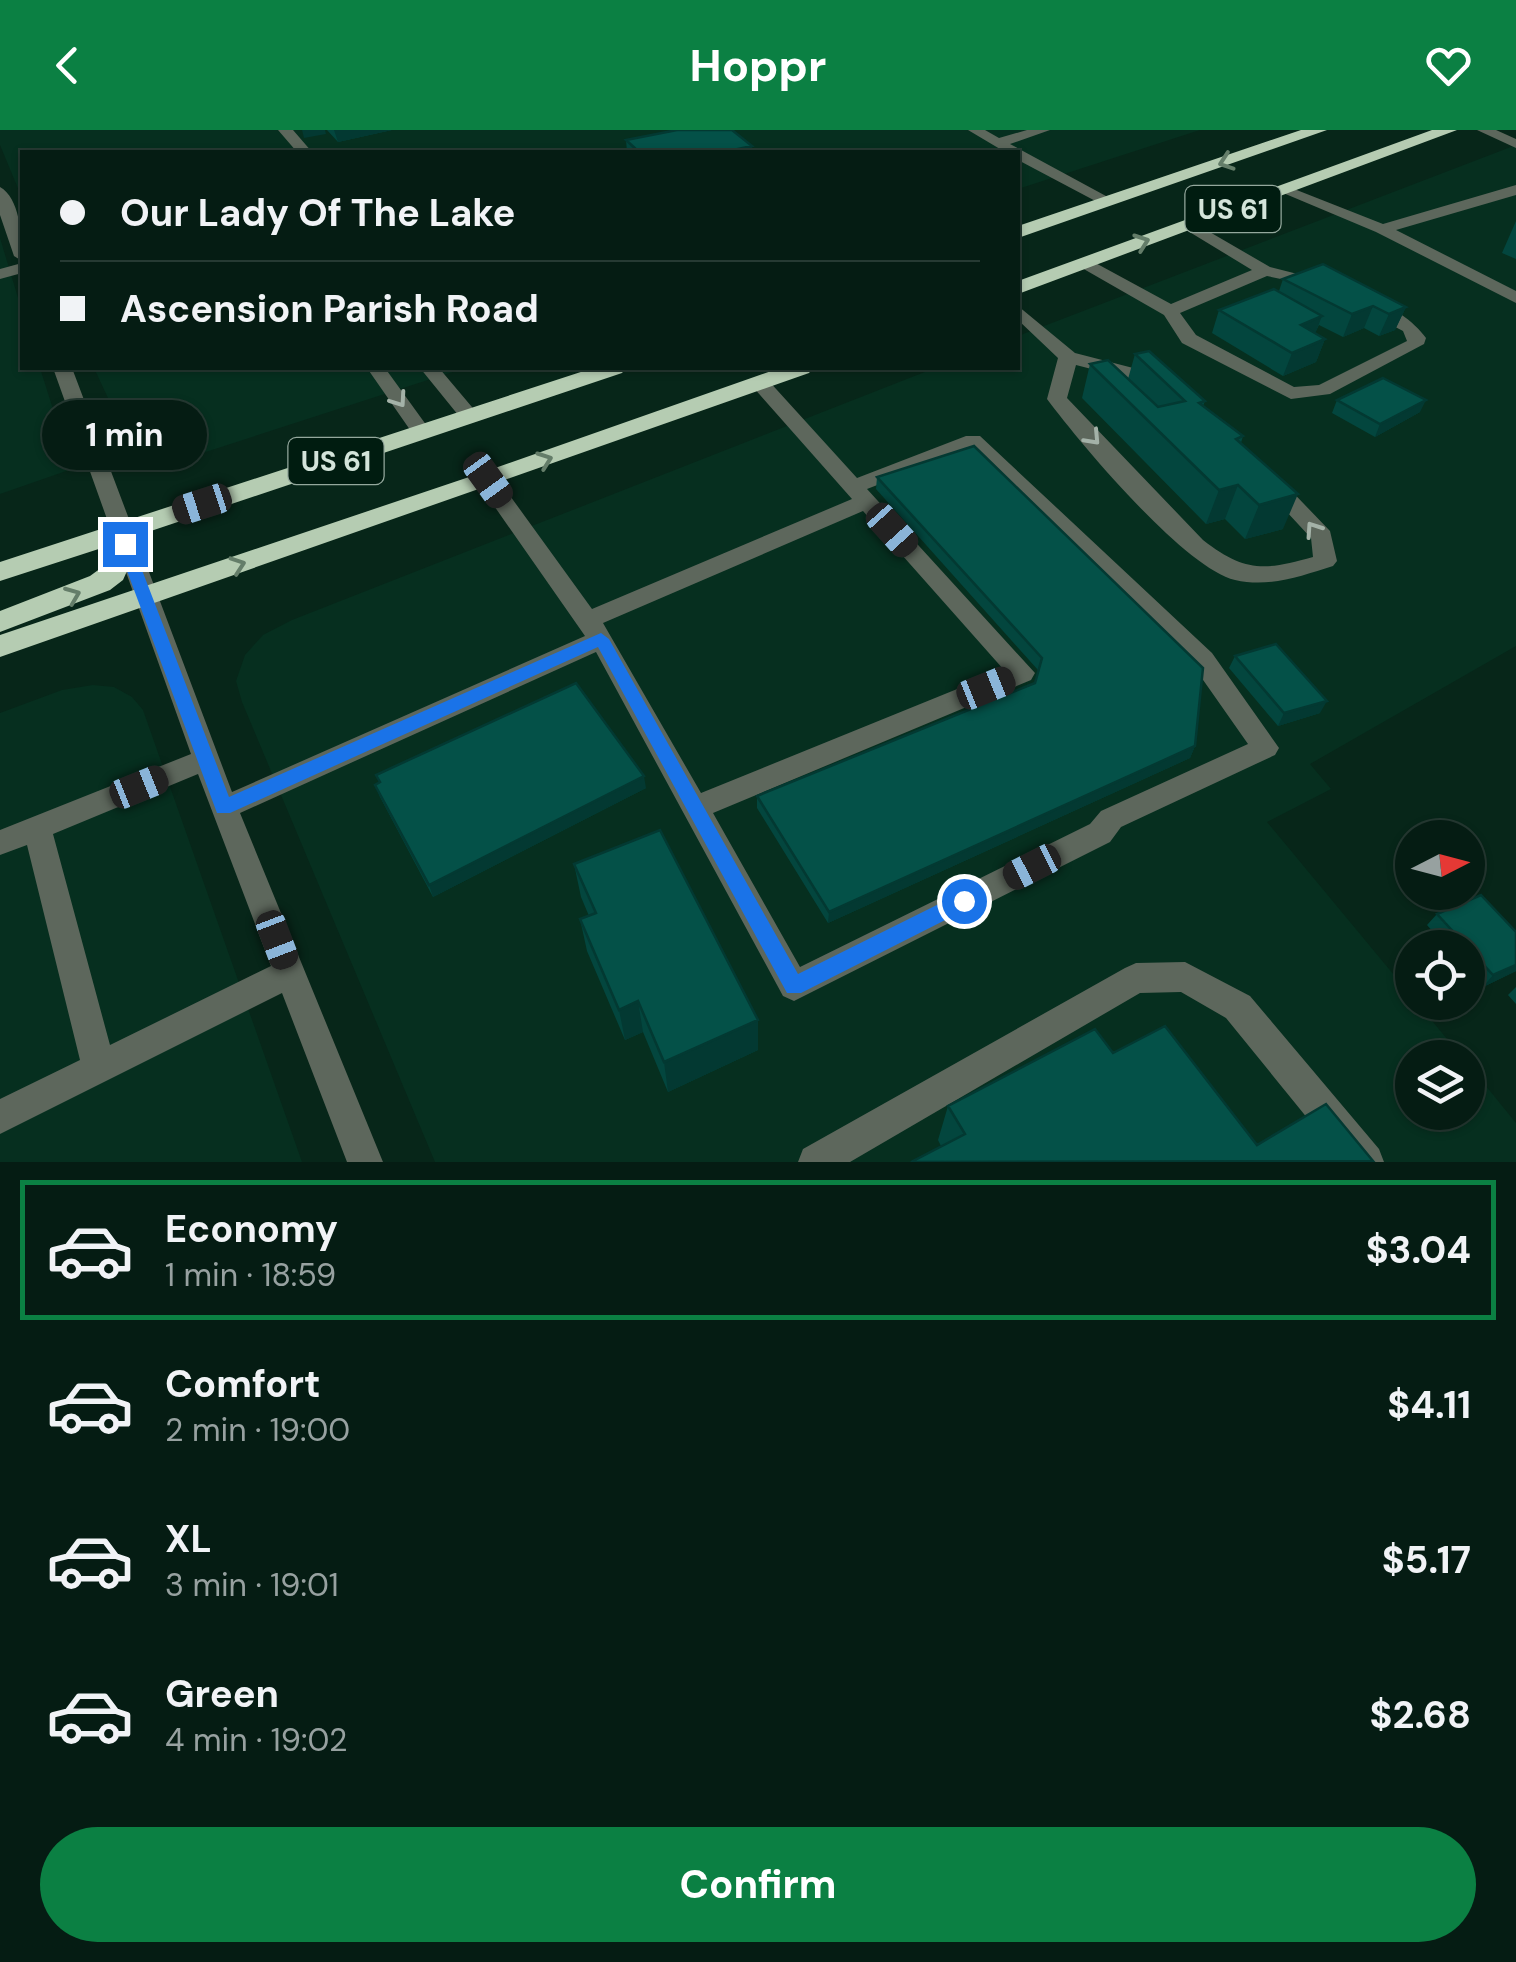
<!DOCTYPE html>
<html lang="en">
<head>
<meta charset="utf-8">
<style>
	:root { --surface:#051c13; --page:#0e251c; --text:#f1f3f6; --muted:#97a1a0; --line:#263a33; --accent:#0b8043 }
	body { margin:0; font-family:"DM Sans",sans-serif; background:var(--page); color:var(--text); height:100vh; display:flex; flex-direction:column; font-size:38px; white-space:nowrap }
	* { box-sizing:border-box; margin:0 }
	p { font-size:32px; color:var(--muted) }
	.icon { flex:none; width:55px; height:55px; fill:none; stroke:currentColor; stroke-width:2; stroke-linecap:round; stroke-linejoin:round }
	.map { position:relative; height:1032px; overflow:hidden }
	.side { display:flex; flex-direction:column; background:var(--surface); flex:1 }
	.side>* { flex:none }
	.hud { position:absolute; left:20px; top:20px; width:1000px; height:220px; border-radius:0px; box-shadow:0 2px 8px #0004,0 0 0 2px var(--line); display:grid; align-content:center; height:220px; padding:0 40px; background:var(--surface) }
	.needle { width:65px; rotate:84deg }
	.tools { position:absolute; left:1395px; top:690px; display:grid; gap:20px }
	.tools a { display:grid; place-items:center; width:90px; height:90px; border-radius:50%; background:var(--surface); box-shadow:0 2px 8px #0004,0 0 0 2px var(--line); font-size:50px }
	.end { position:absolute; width:45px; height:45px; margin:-22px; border:12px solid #1a73e8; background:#fff; box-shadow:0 0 0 5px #fff }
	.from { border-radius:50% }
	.bubble { position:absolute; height:70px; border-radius:35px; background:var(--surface); box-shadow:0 2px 8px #0004,0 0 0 2px var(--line); font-size:32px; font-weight:700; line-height:70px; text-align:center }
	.car { position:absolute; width:30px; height:60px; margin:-30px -15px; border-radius:12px; box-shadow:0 0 8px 2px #0007; background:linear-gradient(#222 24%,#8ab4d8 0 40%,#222 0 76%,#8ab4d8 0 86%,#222 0) }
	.hud b { display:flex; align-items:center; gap:35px; height:95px; font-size:38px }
	.hud b+b { border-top:2px solid var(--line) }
	.hud i { width:25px; height:25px; background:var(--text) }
	ul { padding:18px 0 0; list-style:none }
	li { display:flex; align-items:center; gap:30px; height:140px; margin:0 20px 15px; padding:0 20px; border:5px solid transparent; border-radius:0px }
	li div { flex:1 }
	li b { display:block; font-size:38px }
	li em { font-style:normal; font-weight:700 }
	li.current { border-color:var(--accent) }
	li>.icon { width:90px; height:90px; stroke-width:1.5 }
	.action { display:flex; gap:20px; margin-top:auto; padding:20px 40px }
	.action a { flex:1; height:115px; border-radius:60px; background:var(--accent); color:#fff; font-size:40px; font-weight:700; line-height:115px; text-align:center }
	header { display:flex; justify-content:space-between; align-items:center; height:130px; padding:0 40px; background:var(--accent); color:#fff; font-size:45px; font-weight:700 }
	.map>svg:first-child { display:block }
	.built { fill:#062f1f }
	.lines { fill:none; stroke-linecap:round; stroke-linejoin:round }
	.minor { fill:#5d675c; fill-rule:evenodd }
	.highway { fill:#b5ccb2; fill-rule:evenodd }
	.wall { fill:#03463e }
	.shaded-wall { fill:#033932 }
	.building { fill:#045148; stroke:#033932; stroke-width:2.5 }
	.oneway { stroke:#647d69 }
	.oneway2 { stroke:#a4b2a8 }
	.route { fill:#1a73e8 }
	.labels { text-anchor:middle; stroke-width:9; stroke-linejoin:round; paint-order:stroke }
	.shield { fill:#001c10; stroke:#94a89d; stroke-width:2.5 }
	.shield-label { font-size:28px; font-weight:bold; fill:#d3e4da }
</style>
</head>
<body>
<header><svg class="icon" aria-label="back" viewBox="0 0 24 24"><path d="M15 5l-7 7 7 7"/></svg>Hoppr<svg class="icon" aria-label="heart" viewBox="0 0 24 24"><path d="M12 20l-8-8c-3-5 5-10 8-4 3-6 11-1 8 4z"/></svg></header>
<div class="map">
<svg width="1516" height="1032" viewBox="0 0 1516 1032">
	<rect width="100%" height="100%" fill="#072619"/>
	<!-- built -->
	<path class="built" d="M0,0H1200L1018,59V22H22V68L0,15Z
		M1516,15V516L1310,634L1331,659L1267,692L1462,927L1412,928V982H1468V934L1516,993V1032H435L242,572L236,551L245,525L263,505L292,490L935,238H1018V206Z
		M0,108L22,181V238H40L72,339L0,364Z
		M94,238H465L156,338L135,326Z
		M93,555L114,557L132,567L143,580L302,1032H0V583L62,560Z"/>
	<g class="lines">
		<!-- minor -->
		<path class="minor" d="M278,0H293L312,22H297Z
			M968,0H985L999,8L1027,0H1050L1010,14L1117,72L1103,75L1018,30V22H1005Z
			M1477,0H1496L1516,9V18Z
			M1516,55V65L1396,100L1516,161V173L1376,102L1276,60L1289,57L1383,94Z
			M0,57C21,69 22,109 22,131L14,126L0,85Z
			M1189,90L1270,137L1333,153L1324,158L1267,146L1180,183L1196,205L1294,257L1319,255L1407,211L1403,201L1363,180V172C1385,169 1414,191 1426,208L1424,214L1330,264L1291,269L1182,213L1164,185L1075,134L1090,130L1171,174L1252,140L1183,98L1181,95Z
			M22,133V143L0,149V139Z
			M1018,176L1075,223L1168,247L1171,251L1161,257L1076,235L1067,268L1203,410C1244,442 1264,441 1313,427L1311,408L1260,353L1271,346L1279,348L1330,401L1337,431L1333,436C1301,446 1269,458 1235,450C1184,438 1080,313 1047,269L1058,228L1018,190Z
			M53,238H72L232,662L585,506L476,350L479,345H495L592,479L852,369L753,257L750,253L760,247L767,249L857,348L966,306H980L1212,523L1279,618L1275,625L1121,697L1110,712L794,871L783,866L596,522L240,683L383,1032H347L282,863L0,1004V969L80,930L27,715L0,725V700L191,624ZM970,319L1194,537L1248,614L1101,681L1090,694L800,837L713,683L1031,550L1035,543L867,359ZM863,381L1004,540L701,663L603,493ZM198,644L271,836L110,915L53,704Z
			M367,238H385L432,303L429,307H415Z
			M420,238H439L477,283V291H463Z
			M1185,832L1250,866L1379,1019L1384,1032H1343L1226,888L1181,862L1140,863L850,1032H798L803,1019L1125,838L1136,833Z"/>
		<!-- highway -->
		<path class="highway" d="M1301,0H1327L1018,108V96Z
			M1432,0H1457L1018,164V151Z
			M593,238H626L622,243L133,407L139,414L123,450L110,460L0,502V481L90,446L101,438L111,415L0,451V432Z
			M780,238H813L809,243L0,527V505L478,344Z"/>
	</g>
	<!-- wall -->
	<path class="wall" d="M327,0H392L338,12Z
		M626,10L752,16V22H627Z
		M1516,91V129L1502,123Z
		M1283,149L1406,177L1395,200L1379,206L1364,198L1343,207L1319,195L1315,203L1325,209L1316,232L1283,246L1212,203L1219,180L1279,161Z
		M1135,224L1205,271L1203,276L1243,306L1241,313L1283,399L1245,409L1225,389L1206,394L1082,268L1090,234L1128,249Z
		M1337,270L1420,282L1375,307L1332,283Z
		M877,347L1195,616L1190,628L828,793L757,678V666L1035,553L1038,540L876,359Z
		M1235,526L1320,583L1278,596L1229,538Z
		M375,655L646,658L433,767L380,667Z
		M574,734L758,890V920L668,962L643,902L625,910L587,821L580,789L589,786L581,767Z
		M1437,784L1516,841L1483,857L1468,840V818H1447L1427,795Z
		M1516,857V874L1508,865Z
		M1113,923L1257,1015L941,1016L938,1010L948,976Z"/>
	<!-- shaded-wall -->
	<path class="shaded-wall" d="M302,0H325L326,4L304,8Z
		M334,0H392L338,12Z
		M752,16V22H724Z
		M1373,176L1364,198L1343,207L1352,184Z
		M1406,177L1395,200L1379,206L1389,184Z
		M1322,186L1313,209L1301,195Z
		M1325,209L1316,232L1283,246L1292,223Z
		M1426,270L1420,282L1375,307L1380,294Z
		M1238,355L1225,389L1206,394L1219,360Z
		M1298,364L1283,399L1245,409L1259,375Z
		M1327,571L1320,583L1278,596L1284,583Z
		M1195,616L1190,628L828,793L829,782Z
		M644,646L646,658L433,767L429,755Z
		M1516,835V841L1483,857L1493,845Z
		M638,871L643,902L625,910L619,880Z
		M758,890V920L668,962L664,932Z"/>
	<!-- building -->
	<path class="building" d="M677,0H732L752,16L724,22H639L626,10Z
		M1323,134L1406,177L1389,184L1373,176L1352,184L1283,149Z
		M1274,159L1322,186L1301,195L1325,209L1292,223L1219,180Z
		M1149,221L1205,271L1199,273L1243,306L1236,309L1298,364L1259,375L1238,355L1219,360L1090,234L1108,230L1158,277L1185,271L1135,224Z
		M1383,248L1426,270L1380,294L1337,270Z
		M974,316L1203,538L1195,616L829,782L757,666L1035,553L1042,528L877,347Z
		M1276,514L1327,571L1284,583L1235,526Z
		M576,553L644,646L429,755L375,655L380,652L376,645Z
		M660,700L758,890L664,932L638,871L619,880L580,789L596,783L574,734Z
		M1481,765L1516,802V835L1493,845L1437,784Z
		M1165,896L1257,1015L1326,974L1373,1031L911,1032L965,1004L948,976L1095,899L1113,923Z"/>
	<!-- one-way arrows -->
	<defs><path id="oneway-chevron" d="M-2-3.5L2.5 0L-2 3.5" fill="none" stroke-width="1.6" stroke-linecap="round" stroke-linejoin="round" transform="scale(2.5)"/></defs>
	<g class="oneway">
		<use href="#oneway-chevron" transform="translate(1226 32) rotate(161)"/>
		<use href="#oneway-chevron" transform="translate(1142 112) rotate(-20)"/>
		<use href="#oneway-chevron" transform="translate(545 330) rotate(-20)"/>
		<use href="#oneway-chevron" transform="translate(238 435) rotate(-19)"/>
		<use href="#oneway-chevron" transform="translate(73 465) rotate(-22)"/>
	</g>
	<g class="oneway2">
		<use href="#oneway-chevron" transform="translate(399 270) rotate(55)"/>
		<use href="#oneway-chevron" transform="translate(1093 308) rotate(47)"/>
		<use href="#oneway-chevron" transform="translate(1313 399) rotate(-124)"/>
	</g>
	<!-- route -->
	<path class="route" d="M125,409L132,414L229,667L601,503L609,509L798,844L957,765L964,762L974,771L971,777L801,863H787L598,517L230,683H217L117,414Z"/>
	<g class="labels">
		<!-- shield labels -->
		<g class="shield">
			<rect x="1185.5" y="56" width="95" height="46" rx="8"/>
			<rect x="288.5" y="308" width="95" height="46" rx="8"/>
		</g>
		<g class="shield-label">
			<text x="1233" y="89">US 61</text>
			<text x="336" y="341">US 61</text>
		</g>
	</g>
</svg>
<div class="tools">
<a><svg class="needle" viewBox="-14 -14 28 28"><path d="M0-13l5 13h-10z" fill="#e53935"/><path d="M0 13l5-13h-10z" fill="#97a1a0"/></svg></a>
<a><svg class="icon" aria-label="locate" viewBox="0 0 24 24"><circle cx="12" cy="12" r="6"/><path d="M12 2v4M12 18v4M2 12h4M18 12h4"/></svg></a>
<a><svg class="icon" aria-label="layers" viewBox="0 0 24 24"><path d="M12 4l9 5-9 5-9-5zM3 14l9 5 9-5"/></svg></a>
</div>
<i class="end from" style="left:964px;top:771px"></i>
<i class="end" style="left:125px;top:414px"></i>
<div class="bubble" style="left:42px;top:270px;width:165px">1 min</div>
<i class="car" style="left:488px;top:350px;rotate:144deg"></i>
<i class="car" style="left:202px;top:374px;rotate:252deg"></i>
<i class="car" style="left:892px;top:400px;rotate:138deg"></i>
<i class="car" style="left:986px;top:558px;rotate:68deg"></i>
<i class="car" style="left:139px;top:657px;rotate:68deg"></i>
<i class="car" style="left:1032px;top:737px;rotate:243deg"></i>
<i class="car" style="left:277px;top:810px;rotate:159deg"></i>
<div class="hud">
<b><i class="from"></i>Our Lady Of The Lake</b>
<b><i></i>Ascension Parish Road</b>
</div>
</div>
<section class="side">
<ul>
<li class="current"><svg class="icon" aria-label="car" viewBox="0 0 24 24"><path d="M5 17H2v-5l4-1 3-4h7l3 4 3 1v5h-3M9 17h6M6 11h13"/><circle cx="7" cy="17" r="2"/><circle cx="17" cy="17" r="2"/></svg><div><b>Economy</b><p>1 min · 18:59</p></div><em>$3.04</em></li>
<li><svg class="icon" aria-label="car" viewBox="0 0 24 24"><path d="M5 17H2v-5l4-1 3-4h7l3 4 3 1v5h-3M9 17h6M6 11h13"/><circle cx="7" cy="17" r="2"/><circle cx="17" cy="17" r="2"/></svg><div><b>Comfort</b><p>2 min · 19:00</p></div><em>$4.11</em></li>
<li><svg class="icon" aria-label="car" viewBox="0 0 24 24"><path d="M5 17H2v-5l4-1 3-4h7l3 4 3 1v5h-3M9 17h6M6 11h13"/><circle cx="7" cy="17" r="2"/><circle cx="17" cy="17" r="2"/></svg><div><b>XL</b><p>3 min · 19:01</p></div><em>$5.17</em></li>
<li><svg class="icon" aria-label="car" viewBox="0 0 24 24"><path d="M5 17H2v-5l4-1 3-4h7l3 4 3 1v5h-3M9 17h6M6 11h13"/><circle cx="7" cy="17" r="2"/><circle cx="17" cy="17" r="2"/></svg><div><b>Green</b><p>4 min · 19:02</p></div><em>$2.68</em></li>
</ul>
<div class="action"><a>Confirm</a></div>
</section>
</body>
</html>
